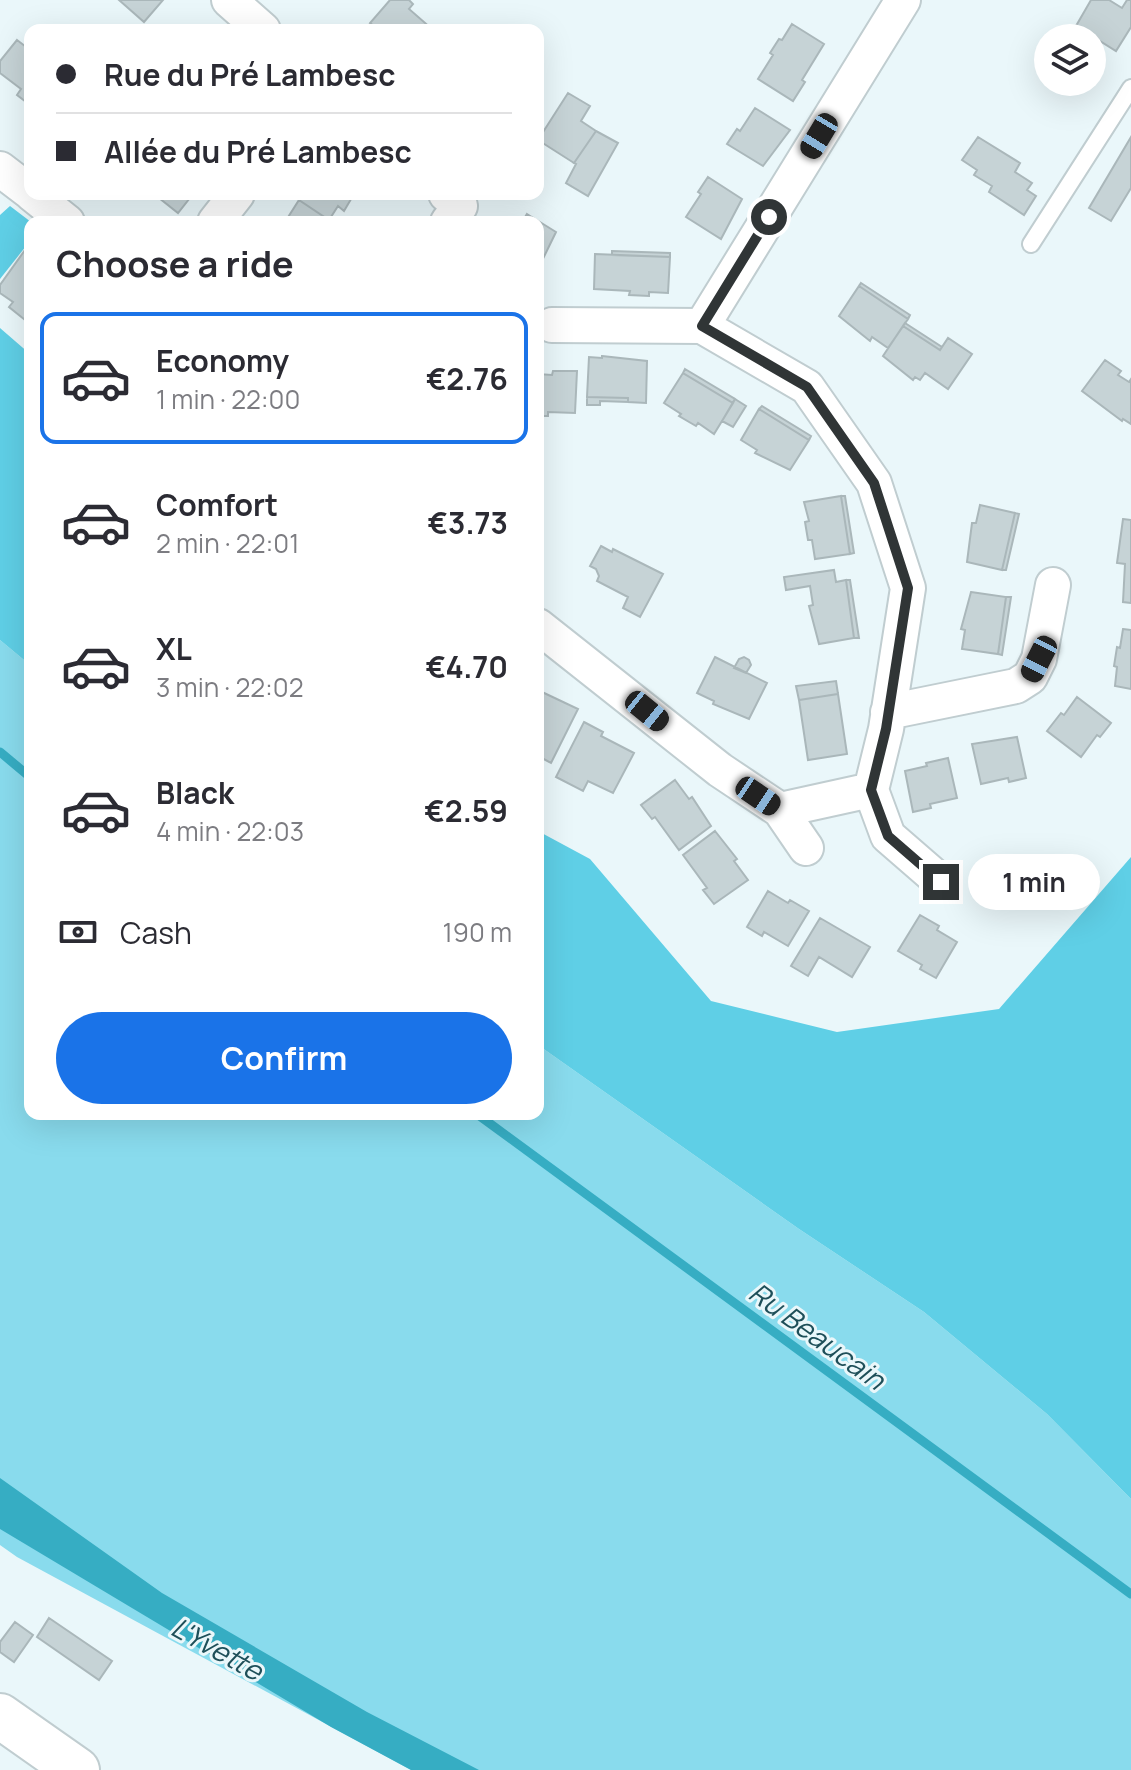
<!DOCTYPE html>
<html lang="en">
<head>
<meta charset="utf-8">
<style>
	:root { --surface:#fff; --page:#f2f2f3; --text:#2b2b33; --muted:#7c7c81; --line:#e1e1e2; --accent:#1a73e8 }
	body { margin:0; font-family:Manrope,sans-serif; background:var(--page); color:var(--text); height:100vh; display:flex; flex-direction:column; font-size:30px; white-space:nowrap }
	* { box-sizing:border-box; margin:0 }
	p { font-size:26px; color:var(--muted) }
	.icon { flex:none; width:44px; height:44px; fill:none; stroke:currentColor; stroke-width:2; stroke-linecap:round; stroke-linejoin:round }
	.map { position:relative; flex:1; overflow:hidden }
	.side { position:absolute; left:24px; top:216px; width:520px; height:904px; display:flex; flex-direction:column; background:var(--surface); border-radius:16px; box-shadow:0 8px 32px #0002 }
	.side>* { flex:none }
	.top-card { position:absolute; left:24px; top:24px; width:520px; height:176px; border-radius:16px; box-shadow:0 8px 32px #0002; display:grid; align-content:center; height:176px; padding:0 32px; background:var(--surface) }
	.tools { position:absolute; left:1034px; top:24px; display:grid; gap:16px }
	.tools a { display:grid; place-items:center; width:72px; height:72px; border-radius:50%; background:var(--surface); box-shadow:0 8px 32px #0002; font-size:40px }
	.end { position:absolute; width:36px; height:36px; margin:-18px; border:10px solid #303536; background:#fff; box-shadow:0 0 0 4px #fff }
	.from { border-radius:50% }
	.bubble { position:absolute; height:56px; border-radius:28px; background:var(--surface); box-shadow:0 8px 32px #0002; font-size:26px; font-weight:700; line-height:56px; text-align:center }
	.car { position:absolute; width:24px; height:48px; margin:-24px -12px; border-radius:10px; box-shadow:0 0 6px 2px #0007; background:linear-gradient(#222 24%,#8ab4d8 0 40%,#222 0 76%,#8ab4d8 0 86%,#222 0) }
	.top-card b { display:flex; align-items:center; gap:28px; height:76px; font-size:30px }
	.top-card b+b { border-top:2px solid var(--line) }
	.top-card i { width:20px; height:20px; background:var(--text) }
	ul { padding:0; list-style:none }
	li { display:flex; align-items:center; gap:24px; height:132px; margin:0 16px 12px; padding:0 16px; border:4px solid transparent; border-radius:16px }
	li div { flex:1 }
	li b { display:block; font-size:30px }
	li em { font-style:normal; font-weight:700 }
	li.on { border-color:var(--accent) }
	li>.icon { width:72px; height:72px; stroke-width:1.5 }
	h2 { padding:0 32px; font-size:36px; line-height:96px }
	.pay { display:flex; align-items:center; gap:20px; height:88px; padding:0 32px; font-size:30px }
	.pay p { margin-inline-start:auto }
	.button { display:flex; gap:16px; margin-top:auto; padding:16px 32px }
	.button a { flex:1; height:92px; border-radius:48px; background:var(--accent); color:#fff; font-size:32px; font-weight:700; line-height:92px; text-align:center }
	.map>svg:first-child { display:block }
	.green { fill:#89dbed }
	.forest { fill:#5fcfe6 }
	.water { fill:#36adc3 }
	.lines { fill:none; stroke-linecap:round; stroke-linejoin:round }
	.stream { stroke:#36adc3; stroke-width:9 }
	.building { fill:#c6d3d6; stroke:#aab7ba; stroke-width:2 }
	.service-casing { stroke:#c0cdd0; stroke-width:20 }
	.minor-casing { stroke:#c0cdd0; stroke-width:38 }
	.secondary-casing { stroke:#c0cdd0; stroke-width:48 }
	.service { stroke:#fff; stroke-width:16 }
	.minor { stroke:#fff; stroke-width:34 }
	.secondary { stroke:#fff; stroke-width:44 }
	.route { stroke:#303536; stroke-width:10 }
	.labels { text-anchor:middle; stroke-width:6; stroke-linejoin:round; paint-order:stroke }
	.water-label { font-size:28px; font-style:italic; fill:#1e4f59; stroke:#eaf7fa }
</style>
</head>
<body>
<div class="map">
<svg width="1131" height="1770" viewBox="0 0 1131 1770">
	<rect width="100%" height="100%" fill="#eaf7fa"/>
	<!-- green -->
	<path class="green" d="M0,640L30,665V1114H538V1045L799,1229L924,1312L1047,1414L1131,1499V1770H411L17,1557L0,1545Z"/>
	<!-- forest -->
	<path class="forest" d="M10,206L31,222L30,241L0,279V215Z
		M0,328L30,354V665L0,640Z
		M538,831L590,859L711,1001L837,1032L999,1009L1131,857V1499L1047,1414L924,1312L799,1229L538,1045Z"/>
	<!-- water -->
	<path class="water" d="M0,1478L162,1593L367,1712L479,1770H411L331,1727L0,1529Z"/>
	<g class="lines">
		<!-- stream -->
		<path class="stream" d="M0,752L30,777
			M477,1114L1131,1594"/>
	</g>
	<!-- building -->
	<path class="building" d="M119,0H163L144,22Z
		M390,0H409L413,4L409,9L432,29L379,30L370,23Z
		M1091,0H1109L1122,8L1127,0H1131V27L1116,51L1076,26Z
		M792,24L824,44L802,80L805,82L793,101L758,79L773,55L770,53L779,39L782,40Z
		M17,40L30,50V105L17,95L21,89L0,73V61Z
		M568,93L590,106L581,121L596,131L574,163L538,140Z
		M755,108L790,130L763,166L727,144L737,129L740,131Z
		M596,131L618,143L588,196L566,183L576,164L574,163Z
		M978,137L1020,163L1015,172L1032,183L1027,190L1036,196L1024,215L989,192L992,186L974,175L977,170L962,160Z
		M1131,137V188L1111,221L1089,208Z
		M708,177L742,199L721,239L686,217L701,194L698,192Z
		M154,194H193L178,213Z
		M303,194H354L344,211L338,206L329,220L299,200Z
		M299,200L329,220L328,222H285Z
		M527,214L556,232L538,269V222H522Z
		M25,250L30,253V324L9,307L13,302L0,293V285Z
		M612,251L670,253V257L612,255Z
		M595,254L670,257L668,293L649,292V296L629,295L630,291L594,289Z
		M861,283L910,315L908,319L859,286Z
		M859,286L908,319L888,348L872,337L870,341L839,316Z
		M905,323L942,347L940,350L903,326Z
		M903,326L940,350L948,338L972,354L948,389L925,373L920,380L915,377L913,380L883,356Z
		M602,356L647,361L646,403L628,402V398L587,397L589,357L602,358Z
		M1105,360L1121,371L1118,375L1129,382L1131,379V424L1123,419L1122,421L1082,391Z
		M685,369L735,399L733,403L683,373Z
		M553,371H577L575,413L548,412V416H538V374L552,375Z
		M683,373L733,403L714,434L698,423L696,426L679,416L681,414L664,403Z
		M587,397L628,398V402L600,401V405H587Z
		M735,399L746,406L733,427L722,421Z
		M762,406L811,436L809,440L759,409Z
		M759,409L809,440L790,470L755,453L757,450L741,440Z
		M841,496L850,554L815,559L812,540H808L805,522L809,521L804,502Z
		M841,496H845L854,553L850,554Z
		M980,505L1015,513L1002,570L967,562L972,523H976Z
		M1015,513L1019,514L1006,570H1002Z
		M1123,519L1131,520V603L1123,602L1125,564L1117,563Z
		M601,546L612,552L613,549L663,574L640,617L623,608L628,597L597,581L599,576L596,569L590,566Z
		M834,570L836,582L846,580L854,638L819,644L809,606L813,605L810,586L786,590L784,577Z
		M846,580H850L859,638H854Z
		M971,592L1006,597L998,654L962,649L965,630L961,629Z
		M1006,597H1011L1002,655L998,654Z
		M1123,629L1131,630V689L1115,686L1117,667L1114,666L1117,647L1120,648Z
		M715,657L767,683L749,719L713,704L714,701L697,693Z
		M744,657L749,660L751,665L746,673L734,668L739,659Z
		M836,681L838,694L799,700L796,686Z
		M542,692L578,709L551,763L538,756L540,747L538,701Z
		M838,694L847,754L808,760L799,700Z
		M1077,697L1111,723L1100,737L1097,735L1081,757L1047,731L1061,713L1064,715Z
		M584,722L603,732L601,736L634,753L613,793L588,781L583,791L556,777Z
		M1017,737L1026,778L1009,782L1008,778L981,784L972,744Z
		M948,758L957,798L930,804L931,808L913,812L905,771L927,766L926,763Z
		M675,780L689,799L692,797L711,826L679,850L655,817L652,819L641,805Z
		M715,831L737,859L734,861L748,880L714,904L703,890L707,888L683,855Z
		M768,891L788,903L790,900L809,911L788,946L764,932L762,936L747,927Z
		M920,915L939,926L937,930L957,942L936,978L920,969L922,965L898,951Z
		M820,918L870,947L852,977L819,957L808,976L791,966Z
		M49,1618L112,1661L99,1680L37,1637Z
		M15,1622L33,1635L14,1662L0,1652V1642Z"/>
	<g class="lines">
		<defs>
			<path id="service" d="M1031,244L1131,88"/>
			<path id="minor" d="M229,0L263,30
				M0,169L30,192
				M32,194L67,222
				M446,194L460,206L448,222
				M215,222L237,194
				M702,326L903,0
				M538,626L720,770L780,810L871,790L886,729L908,588L874,483L807,387L702,326L552,325
				M888,712L1016,686L1030,677L1039,659L1053,585
				M871,790L888,836L941,882
				M780,810L806,848"/>
			<path id="secondary" d="M0,1716L77,1770"/>
		</defs>
		<!-- service casing -->
		<use href="#service" class="service-casing"/>
		<!-- minor casing -->
		<use href="#minor" class="minor-casing"/>
		<!-- secondary casing -->
		<use href="#secondary" class="secondary-casing"/>
		<!-- service -->
		<use href="#service" class="service"/>
		<!-- minor -->
		<use href="#minor" class="minor"/>
		<!-- secondary -->
		<use href="#secondary" class="secondary"/>
	</g>
	<g class="lines">
		<!-- route -->
		<path class="route" d="M769,217L702,326L807,387L874,483L908,588L886,729L871,790L888,836L941,882"/>
	</g>
	<g class="labels">
		<!-- water labels -->
		<g class="water-label">
			<text transform="translate(817 1336) rotate(36)" y="10">Ru Beaucain</text>
			<text transform="translate(217 1649) rotate(29)" y="10">L'Yvette</text>
		</g>
	</g>
</svg>
<div class="tools">
<a><svg class="icon" aria-label="layers" viewBox="0 0 24 24"><path d="M12 4l9 5-9 5-9-5zM3 14l9 5 9-5"/></svg></a>
</div>
<i class="end from" style="left:769px;top:217px"></i>
<i class="end" style="left:941px;top:882px"></i>
<div class="bubble" style="left:968px;top:854px;width:132px">1 min</div>
<i class="car" style="left:819px;top:136px;rotate:211deg"></i>
<i class="car" style="left:1039px;top:659px;rotate:207deg"></i>
<i class="car" style="left:647px;top:711px;rotate:129deg"></i>
<i class="car" style="left:758px;top:796px;rotate:124deg"></i>
<div class="top-card">
<b><i class="from"></i>Rue du Pré Lambesc</b>
<b><i></i>Allée du Pré Lambesc</b>
</div>
<section class="side">
<h2>Choose a ride</h2>
<ul>
<li class="on"><svg class="icon" aria-label="car" viewBox="0 0 24 24"><path d="M5 17H2v-5l4-1 3-4h7l3 4 3 1v5h-3M9 17h6M6 11h13"/><circle cx="7" cy="17" r="2"/><circle cx="17" cy="17" r="2"/></svg><div><b>Economy</b><p>1 min · 22:00</p></div><em>€2.76</em></li>
<li><svg class="icon" aria-label="car" viewBox="0 0 24 24"><path d="M5 17H2v-5l4-1 3-4h7l3 4 3 1v5h-3M9 17h6M6 11h13"/><circle cx="7" cy="17" r="2"/><circle cx="17" cy="17" r="2"/></svg><div><b>Comfort</b><p>2 min · 22:01</p></div><em>€3.73</em></li>
<li><svg class="icon" aria-label="car" viewBox="0 0 24 24"><path d="M5 17H2v-5l4-1 3-4h7l3 4 3 1v5h-3M9 17h6M6 11h13"/><circle cx="7" cy="17" r="2"/><circle cx="17" cy="17" r="2"/></svg><div><b>XL</b><p>3 min · 22:02</p></div><em>€4.70</em></li>
<li><svg class="icon" aria-label="car" viewBox="0 0 24 24"><path d="M5 17H2v-5l4-1 3-4h7l3 4 3 1v5h-3M9 17h6M6 11h13"/><circle cx="7" cy="17" r="2"/><circle cx="17" cy="17" r="2"/></svg><div><b>Black</b><p>4 min · 22:03</p></div><em>€2.59</em></li>
</ul>
<div class="pay"><svg class="icon" aria-label="cash" viewBox="0 0 24 24"><path d="M3 7h18v10H3z"/><circle cx="12" cy="12" r="2"/></svg>Cash<p>190 m</p></div>
<div class="button"><a>Confirm</a></div>
</section>
</div>
</body>
</html>
